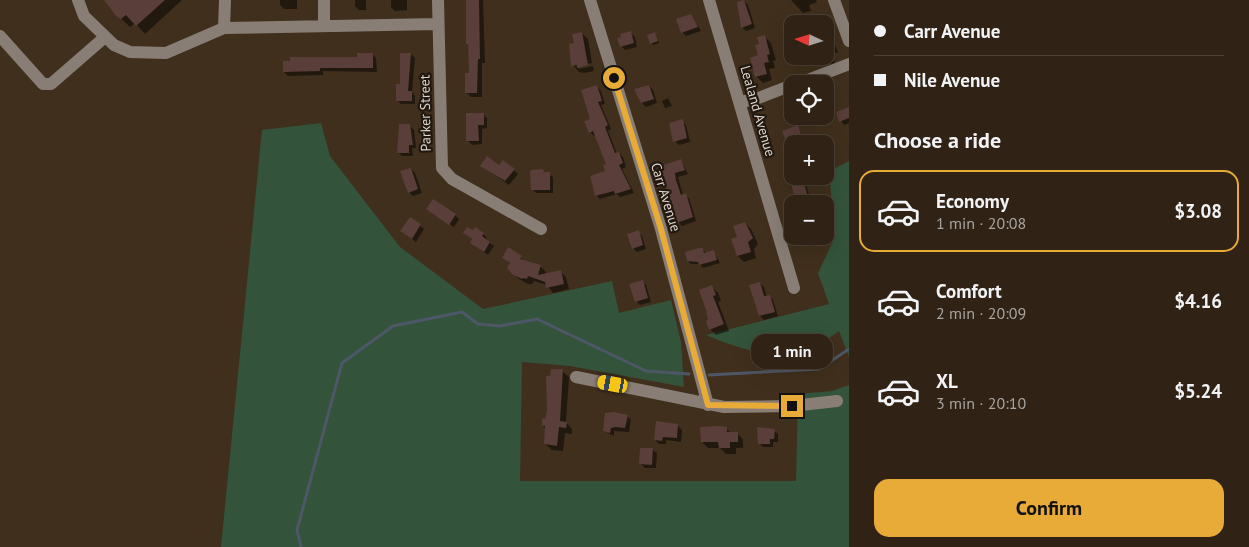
<!DOCTYPE html>
<html lang="en">
<head>
<meta charset="utf-8">
<style>
	:root { --surface:#302315; --page:#382b1e; --text:#f1f3f6; --muted:#a8a4a0; --line:#4b4034; --accent:#e9ab38 }
	body { margin:0; font-family:"PT Sans",sans-serif; background:var(--page); color:var(--text); height:100vh; display:flex; flex-direction:column; font-size:19px; white-space:nowrap }
	* { box-sizing:border-box; margin:0 }
	p { font-size:16px; color:var(--muted) }
	.icon { flex:none; width:28px; height:28px; fill:none; stroke:currentColor; stroke-width:2; stroke-linecap:round; stroke-linejoin:round }
	.map { position:relative; flex:1; overflow:hidden }
	.details { display:flex; flex-direction:column; background:var(--surface); width:400px }
	.details>* { flex:none }
	.hud { display:grid; align-content:center; height:110px; padding:0 25px; background:var(--surface) }
	.needle { width:32px; rotate:274deg }
	.controls { position:absolute; left:784px; top:15px; display:grid; gap:10px }
	.controls a { display:grid; place-items:center; width:50px; height:50px; border-radius:10px; background:var(--surface); box-shadow:0 5px 20px #0002,0 0 0 1px var(--line); font-size:25px }
	.end { position:absolute; width:22px; height:22px; margin:-11px; border:6px solid #e9ab38; background:#111; box-shadow:0 0 0 2px #111 }
	.from { border-radius:50% }
	.bubble { position:absolute; height:35px; border-radius:15px; background:var(--surface); box-shadow:0 5px 20px #0002,0 0 0 1px var(--line); font-size:16px; font-weight:700; line-height:35px; text-align:center }
	.car { position:absolute; width:15px; height:30px; margin:-15px -8px; border-radius:6px; box-shadow:0 0 4px 1px #0007; background:linear-gradient(#f5c518 24%,#345 0 40%,#f5c518 0 76%,#345 0 86%,#f5c518 0) }
	.hud b { display:flex; align-items:center; gap:18px; height:48px; font-size:19px }
	.hud b+b { border-top:1px solid var(--line) }
	.hud i { width:12px; height:12px; background:var(--text) }
	ul { padding:0; list-style:none }
	li { display:flex; align-items:center; gap:15px; height:82px; margin:0 10px 8px; padding:0 15px; border:2px solid transparent; border-radius:15px }
	li div { flex:1 }
	li b { display:block; font-size:19px }
	li em { font-style:normal; font-weight:700 }
	li.on { border-color:var(--accent) }
	li>.icon { width:45px; height:45px; stroke-width:1.5 }
	h2 { padding:0 25px; font-size:22px; line-height:60px }
	.primary-button { display:flex; gap:10px; margin-top:auto; padding:10px 25px }
	.primary-button a { flex:1; height:58px; border-radius:15px; background:var(--accent); color:#111; font-size:20px; font-weight:700; line-height:58px; text-align:center }
	main { display:flex; flex:1; min-height:0 }
	.map>svg:first-child { display:block }
	.green { fill:#33533b }
	.shadow { fill:#0007 }
	.lines { fill:none; stroke-linecap:round; stroke-linejoin:round }
	.stream { stroke:#4e5767; stroke-width:3 }
	.building { fill:#593e39 }
	.minor { stroke:#887e76; stroke-width:12 }
	.route { stroke:#e9ab38; stroke-width:6 }
	.labels { text-anchor:middle; stroke-width:4.5; stroke-linejoin:round; paint-order:stroke }
	.street-label { font-size:14px; fill:#dfd4c8; stroke:#211911 }
</style>
</head>
<body>
<main>
<div class="map">
<svg width="849" height="547" viewBox="0 0 849 547">
	<rect width="100%" height="100%" fill="#402f1c"/>
	<!-- green -->
	<path class="green" d="M321,123L330,156L400,247L483,309L612,281L619,313L671,300L681,342L684,387L570,366L522,362L520,481H796L798,394L832,391L849,385V547H221L262,130Z
		M849,161V357L839,331C829,338 818,347 805,351C773,361 735,347 706,335L829,304L818,273L835,237L829,171Z"/>
	<!-- shadow -->
	<path class="shadow" d="M107,0H182L145,34L135,23L130,27L108,6Z
		M280,0H297V9H284L280,5Z
		M355,0H366V10H359L355,6Z
		M391,0H411H407V10L395,11L391,7Z
		M467,0H483L485,63H482V97H471L466,92L470,74Z
		M791,0H816L817,2L809,5L811,11L803,13Z
		M744,1L748,5L755,28L746,31L742,27Z
		M691,15L701,31L686,36L682,32Z
		M821,19L827,26L838,52L831,55L835,63L826,67L812,56H825V24L812,23Z
		M581,33L588,39L592,63L576,66L579,69L593,66L594,71L584,73L579,72L573,65L575,44Z
		M631,33L635,37L637,47L625,50L621,46L622,37Z
		M656,35L659,43L653,45L651,43Z
		M765,37L771,43L776,60L773,61L775,68L769,69L772,80L763,83L756,76L761,45Z
		M372,54L376,58L377,72L323,71V75L288,76L284,72Z
		M411,54L415,58L412,92L415,96V104H401L397,100Z
		M649,86L653,90L657,103L646,107L642,103Z
		M597,87L601,91L605,104L601,105L611,129L608,131L617,154L619,153L623,157L626,167L622,169L634,193L620,197L617,194L600,199L596,195L607,165L596,135L594,136L590,132Z
		M668,98L672,106L665,108L662,101Z
		M849,108V123L844,125L837,114Z
		M483,114L487,118V128L482,129V144L472,145L468,141Z
		M682,121L686,125L690,142L679,145L675,141Z
		M410,126L414,130L416,148H412L413,156H402L398,152Z
		M798,126L807,144H792V150L784,131Z
		M681,160L688,174L678,177L683,195L689,198L696,221L682,226L678,222L662,166Z
		M792,164V176H803L812,204H798L786,174L789,173L786,166Z
		M482,166L500,167L514,170L518,174L509,185Z
		M411,169L415,173L422,193L413,196L409,192Z
		M543,171L553,177V193H536L532,189Z
		M428,209L455,215L459,219L454,227Z
		M410,218L424,229L416,242L402,231Z
		M745,223L751,229L758,244L754,249L756,258L744,262L738,256L733,239L738,238Z
		M638,232L642,236L646,249L637,252L633,248Z
		M464,233L483,234L487,238L486,240L494,246L488,255L475,246L473,240Z
		M508,249L527,263L540,266L546,272L545,275L560,271L566,277L569,289L553,293L547,285L534,281L532,284H528L519,279L513,273L510,264L503,257Z
		M702,249L707,254L714,252L720,263L703,268L700,264H691L688,261Z
		M642,282L646,285L651,302L640,305L636,301Z
		M760,283L764,287L767,297L769,296L773,300L778,316L764,320L760,316L751,286Z
		M712,287L718,293L721,301L718,302L729,331L716,335L710,329Z
		M562,371L569,377L566,422L572,429V434L565,433L563,451L552,450L545,444L546,429L543,426L548,412L552,377Z
		M627,416L631,420L629,432L614,431V436L604,431Z
		M678,426L682,430L681,442L666,440V444H659L655,440Z
		M726,428L731,433H737L743,439V448H736V454H726L720,448H708L702,442Z
		M758,428L774,431L778,434V442H773V447H763L759,443Z
		M653,450L657,453L656,468H645L641,464Z"/>
	<g class="lines">
		<!-- stream -->
		<path class="stream" d="M709,375L819,369L849,349
			M301,547L297,530L342,363L393,326L462,312L478,324L500,326L537,319L646,371L689,374"/>
	</g>
	<!-- building -->
	<path class="building" d="M104,0H165L136,26L126,15L121,19L116,16Z
		M466,0H479L480,59H478L477,93H465V73H469L468,44H466Z
		M744,0L752,24L741,28L737,2Z
		M691,14L698,27L681,33L676,19Z
		M825,27L834,48L825,52Z
		M631,31L634,43L620,47L617,38L621,37L620,34Z
		M582,32L588,65L577,68V65L571,66L569,44L574,43L572,34Z
		M655,32L658,41L650,44L647,35Z
		M765,35L770,54L767,55L769,62L764,63L767,74L755,77L750,58L758,55L755,45L759,44L757,37Z
		M357,53H373V68H320V71L283,72V61H290V57H357Z
		M400,53H411L408,91H412V101H396V84H400Z
		M597,85L602,101L598,102L608,125L605,127L615,153L619,152L623,163L619,165L631,189L615,194L614,191L595,196L590,176L605,171L603,165L606,164L593,131L589,133L584,121L590,119L581,90Z
		M649,85L654,99L641,103L634,89Z
		M849,107V118L839,122L836,112Z
		M466,113H484V125H478L479,141H466Z
		M683,119L687,138L673,142L669,123Z
		M399,124H410L413,145H409V153H397Z
		M798,125L804,142L787,144L782,131Z
		M487,156L499,165L503,160L515,169L505,181L480,166Z
		M681,159L685,170L675,173L676,180L681,195L686,193L693,217L677,223L660,166Z
		M411,168L418,189L408,193L400,171Z
		M543,169L544,172H550V190H531L530,172L531,170Z
		M788,176H802L810,204H797Z
		M433,199L456,214L449,225L426,209Z
		M410,217L421,224L412,239L400,231Z
		M745,222L753,238L748,242L751,252L737,256L731,239L737,237L733,226Z
		M467,227L473,230L475,227L484,233L482,236L490,242L484,252L470,243L472,239L463,233Z
		M639,230L643,245L632,249L627,234Z
		M508,247L522,256L520,259L541,265L538,275L561,270L564,284L546,288L545,282L528,276L527,279L523,278L522,279L512,274L507,268L510,263L502,258Z
		M699,248H703L704,253L714,250L717,260L699,265L698,262L687,261L685,252Z
		M643,280L648,298L635,302L629,284Z
		M760,282L764,296L770,295L775,312L759,316L749,285Z
		M712,285L716,295L713,296L724,324L709,330L706,321L708,320L706,310L699,290Z
		M551,369H563L560,421L567,422L566,428L559,427L557,446L544,444L545,426H542V418L545,419L547,411L546,376H550Z
		M614,412L628,415L625,428L616,427L611,428L610,433L603,431L605,413Z
		M656,421L678,424L677,438L663,437L662,441L654,440Z
		M718,426L727,427V432H738V442H730V448H719L718,442H701L700,427Z
		M757,427L775,429L774,439H770V444H758Z
		M640,448H653L652,465L639,464Z"/>
	<g class="lines">
		<!-- minor -->
		<path class="minor" d="M78,0L84,16L114,45L130,52L166,53L224,28L225,0
			M324,0V26
			M438,0L442,168L452,179L541,229
			M590,0L661,229L708,405
			M709,0L794,288
			M834,0L849,41
			M224,28L438,24
			M0,36L43,84H51L105,37
			M797,84L849,64
			M740,102L756,99L792,85
			M576,377L724,407L792,406L837,401"/>
	</g>
	<g class="lines">
		<!-- route -->
		<path class="route" d="M614,78L661,229L708,405L792,406"/>
	</g>
	<g class="labels">
		<!-- street labels -->
		<g class="street-label">
			<text transform="translate(758 111) rotate(74)" y="5">Lealand Avenue</text>
			<text transform="translate(425 113) rotate(-91)" y="5">Parker Street</text>
			<text transform="translate(666 197) rotate(73)" y="5">Carr Avenue</text>
		</g>
	</g>
</svg>
<div class="controls">
<a><svg class="needle" viewBox="-14 -14 28 28"><path d="M0-13l5 13h-10z" fill="#e53935"/><path d="M0 13l5-13h-10z" fill="#a8a4a0"/></svg></a>
<a><svg class="icon" aria-label="locate" viewBox="0 0 24 24"><circle cx="12" cy="12" r="6"/><path d="M12 2v4M12 18v4M2 12h4M18 12h4"/></svg></a>
<a>+</a>
<a>−</a>
</div>
<i class="end from" style="left:614px;top:78px"></i>
<i class="end" style="left:792px;top:406px"></i>
<div class="bubble" style="left:751px;top:334px;width:82px">1 min</div>
<i class="car" style="left:613px;top:384px;rotate:280deg"></i>
</div>
<section class="details">
<div class="hud">
<b><i class="from"></i>Carr Avenue</b>
<b><i></i>Nile Avenue</b>
</div>
<h2>Choose a ride</h2>
<ul>
<li class="on"><svg class="icon" aria-label="car" viewBox="0 0 24 24"><path d="M5 17H2v-5l4-1 3-4h7l3 4 3 1v5h-3M9 17h6M6 11h13"/><circle cx="7" cy="17" r="2"/><circle cx="17" cy="17" r="2"/></svg><div><b>Economy</b><p>1 min · 20:08</p></div><em>$3.08</em></li>
<li><svg class="icon" aria-label="car" viewBox="0 0 24 24"><path d="M5 17H2v-5l4-1 3-4h7l3 4 3 1v5h-3M9 17h6M6 11h13"/><circle cx="7" cy="17" r="2"/><circle cx="17" cy="17" r="2"/></svg><div><b>Comfort</b><p>2 min · 20:09</p></div><em>$4.16</em></li>
<li><svg class="icon" aria-label="car" viewBox="0 0 24 24"><path d="M5 17H2v-5l4-1 3-4h7l3 4 3 1v5h-3M9 17h6M6 11h13"/><circle cx="7" cy="17" r="2"/><circle cx="17" cy="17" r="2"/></svg><div><b>XL</b><p>3 min · 20:10</p></div><em>$5.24</em></li>
</ul>
<div class="primary-button"><a>Confirm</a></div>
</section>
</main>
</body>
</html>
